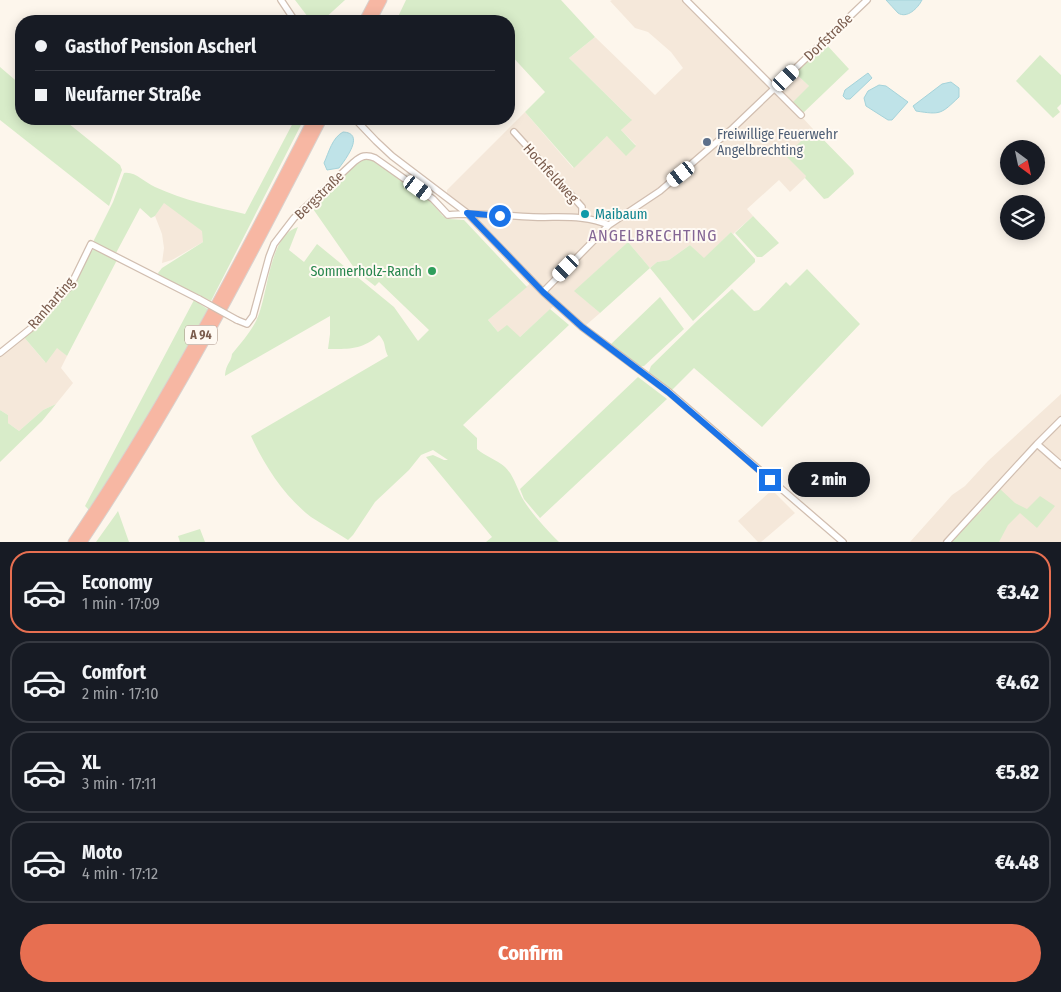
<!DOCTYPE html>
<html lang="en">
<head>
<meta charset="utf-8">
<style>
	:root { --surface:#171b24; --page:#20242c; --text:#f1f3f6; --muted:#9ea1a6; --line:#363941; --accent:#e76f51 }
	body { margin:0; font-family:"Fira Sans Condensed",sans-serif; background:var(--page); color:var(--text); height:100vh; display:flex; flex-direction:column; font-size:19px; white-space:nowrap }
	* { box-sizing:border-box; margin:0 }
	p { font-size:16px; color:var(--muted) }
	.icon { flex:none; width:28px; height:28px; fill:none; stroke:currentColor; stroke-width:2; stroke-linecap:round; stroke-linejoin:round }
	.map { position:relative; height:542px; overflow:hidden }
	.details { display:flex; flex-direction:column; background:var(--surface); flex:1 }
	.details>* { flex:none }
	.hud { position:absolute; left:15px; top:15px; width:500px; height:110px; border-radius:20px; box-shadow:0 2px 12px #0003; display:grid; align-content:center; height:110px; padding:0 20px; background:var(--surface) }
	.needle { width:32px; rotate:147deg }
	.controls { position:absolute; left:1000px; top:140px; display:grid; gap:10px }
	.controls a { display:grid; place-items:center; width:45px; height:45px; border-radius:50%; background:var(--surface); box-shadow:0 2px 12px #0003; font-size:25px }
	.end { position:absolute; width:22px; height:22px; margin:-11px; border:6px solid #1a73e8; background:#fff; box-shadow:0 0 0 2px #fff }
	.from { border-radius:50% }
	.bubble { position:absolute; height:35px; border-radius:18px; background:var(--surface); box-shadow:0 2px 12px #0003; font-size:16px; font-weight:800; line-height:35px; text-align:center }
	.car { position:absolute; width:15px; height:30px; margin:-15px -8px; border-radius:6px; box-shadow:0 0 4px 1px #0007; background:linear-gradient(#fff 24%,#345 0 40%,#fff 0 76%,#345 0 86%,#fff 0) }
	.hud b { display:flex; align-items:center; gap:18px; height:48px; font-size:19px }
	.hud b+b { border-top:1px solid var(--line) }
	.hud i { width:12px; height:12px; background:var(--text) }
	ul { padding:9px 0 0; list-style:none }
	li { display:flex; align-items:center; gap:15px; height:82px; margin:0 10px 8px; padding:0 10px; border:2px solid var(--line); border-radius:20px }
	li div { flex:1 }
	li b { display:block; font-size:19px }
	li em { font-style:normal; font-weight:800 }
	li.current { border-color:var(--accent) }
	li>.icon { width:45px; height:45px; stroke-width:1.5 }
	.action { display:flex; gap:10px; margin-top:auto; padding:10px 20px }
	.action a { flex:1; height:58px; border-radius:30px; background:var(--accent); color:#fff; font-size:20px; font-weight:800; line-height:58px; text-align:center }
	.map>svg:first-child { display:block }
	.residential { fill:#f5e8da }
	.green { fill:#d8ecc9 }
	.water { fill:#bfe3e8; stroke:#a5d3da }
	.lines { fill:none; stroke-linecap:round; stroke-linejoin:round }
	.minor-casing { stroke:#d1beb0; stroke-width:8 }
	.highway-casing { stroke:#dad1cd; stroke-width:11 }
	.minor { stroke:#fff; stroke-width:5.5 }
	.highway { stroke:#f7b7a3; stroke-width:9 }
	.minor-bridge-casing { stroke:#d1beb0; stroke-width:8; stroke-linecap:butt }
	.minor-bridge { stroke:#fff; stroke-width:5.5 }
	.route { stroke:#1a73e8; stroke-width:6 }
	.service-dot { fill:#5c6f8a; stroke:#fffaf3; stroke-width:2 }
	.culture-dot { fill:#0f9aa8; stroke:#fffaf3; stroke-width:2 }
	.leisure-dot { fill:#2e9e5b; stroke:#fffaf3; stroke-width:2 }
	.labels { text-anchor:middle; stroke-width:4; stroke-linejoin:round; paint-order:stroke }
	.shield { fill:#fffaf3; stroke:#a28b7f; stroke-width:1 }
	.shield-label { font-size:12px; font-weight:bold; fill:#7a5c4d }
	.street-label { font-size:14px; fill:#7a5c4d; stroke:#fffaf3 }
	.service-label { font-size:14px; fill:#4e5e75; stroke:#fffaf3; text-anchor:start }
	.culture-label { font-size:14px; fill:#0d838f; stroke:#fffaf3; text-anchor:start }
	.leisure-label { font-size:14px; fill:#27864d; stroke:#fffaf3; text-anchor:end }
	.quarter-label { font-size:16px; letter-spacing:1px; fill:#846695; stroke:#fffaf3 }
</style>
</head>
<body>
<div class="map">
<svg width="1061" height="542" viewBox="0 0 1061 542">
	<rect width="100%" height="100%" fill="#fdf6ec"/>
	<!-- residential -->
	<path class="residential" d="M612,0H683L775,92L794,72L809,86L801,116L813,129L787,156L807,176L790,192L779,180L747,209L753,216L733,234L731,232L704,259L690,245L669,260L657,262L650,268L628,242L575,291L600,313L585,326L557,303L520,337L498,332L488,320L534,280L447,193V190L525,112L573,168L607,136L636,145L621,130L631,119L569,58L595,37L655,95L683,68L671,52L648,32L635,28L610,1Z
		M164,202L203,231V242L172,260L162,263L164,248L162,234L155,216Z
		M23,336L45,362L57,347L67,356L61,368L73,383L56,404L43,410L19,431L8,423V415L0,410V353Z
		M1061,394V542H910L952,495L965,486L988,461Z
		M772,490L795,513L761,542H758L738,521Z"/>
	<!-- green -->
	<path class="green" d="M295,0H345L322,21H311Z
		M406,0H561L595,37L569,58L632,120L621,130L636,146L626,156L607,136L574,168L525,112L545,92L509,53V21H396Z
		M825,43L849,69L802,114L792,103L809,86L794,72Z
		M1040,55L1061,75V104L1057,108L1060,112L1053,118L1016,81Z
		M0,67L21,85V119H63L120,165L122,170L109,206L0,120Z
		M295,119H304L211,301L195,293L194,294L160,277L158,273L162,268L203,242L202,231L164,203L155,216L151,218L140,208L116,253L117,255L94,244V240L113,202L124,173C135,171 144,182 155,187C183,200 215,207 245,214Z
		M813,129L853,170L854,174L828,198L824,199L805,178L806,176L786,156Z
		M367,158L374,160L430,201L443,216L449,219L464,220L527,287L488,320L498,332L507,325L520,337L550,309L569,325L463,425L477,438V449C486,457 496,459 505,467C515,477 517,490 524,501C533,515 547,530 559,542H486L492,537L426,457L433,455L444,460H448L433,450L421,455L409,470L375,502L353,535L348,540C336,532 323,525 311,517C285,497 264,465 251,436L388,356C383,346 387,344 379,335C362,350 349,349 328,349L330,334V316L225,376C226,363 231,363 232,354C240,344 249,334 255,323C269,299 267,236 298,227L289,250L304,262L317,244L394,307L418,341L429,330L379,282L375,286L357,272L311,206L357,161Z
		M753,216L779,243L762,257H757L735,233Z
		M731,232L755,259V262L693,321L650,268L600,313L574,291L628,242L650,268L657,262L669,260L690,245L704,258Z
		M95,248L117,260L67,356L57,348L46,363L23,336C40,319 59,304 74,285C83,274 84,257 95,248Z
		M807,269L860,324L762,427L694,368L671,391L648,374L651,366L698,320L732,289L754,311L759,310L786,282L790,286Z
		M660,297L684,329L644,366L638,367L609,346Z
		M194,300L209,310L158,399L90,511L85,506Z
		M638,377L667,399L540,518L524,499L520,489Z
		M56,404L42,421L0,462V410L8,415V423L19,431L43,410Z
		M999,488L1015,503L1027,509L1040,496L1055,506L1037,528L1020,513L1008,525L999,542H948L970,520L980,513L988,500Z
		M118,511L129,542H96L116,514Z
		M200,529L205,542H180L178,536Z"/>
	<!-- water -->
	<path class="water" d="M886,0H922C918,8 907,19 898,13C894,9 890,4 886,0Z
		M868,73L872,78L850,99H846L843,96L845,90Z
		M951,82L959,88V97C941,114 941,115 916,111L913,106L942,84Z
		M879,85L886,86L908,102L892,120H888L866,106L864,98L868,91Z
		M343,132C366,133 345,160 339,168L327,170L324,163C329,152 332,138 343,132Z"/>
	<g class="lines">
		<defs>
			<path id="minor" d="M281,0L295,21
				M686,0L801,115
				M355,119L376,141L392,156L467,213L543,292L582,327L669,392L843,542
				M514,132L582,207V217
				M543,292L609,225L660,191L733,128L867,0
				M237,320L247,324L253,316L269,257L274,244L294,218L354,162C361,156 366,154 375,158L433,199L448,215C476,212 505,216 533,217C559,218 584,214 609,225
				M0,353L30,329L71,285L91,244L199,299
				M1061,420L1037,444L1061,465
				M947,542L1037,444"/>
			<path id="highway" d="M364,21L375,0
				M371,21L382,0
				M73,542C165,407 239,264 313,119
				M82,542C173,407 248,263 322,119"/>
		</defs>
		<!-- minor casing -->
		<use href="#minor" class="minor-casing"/>
		<!-- highway casing -->
		<use href="#highway" class="highway-casing"/>
		<!-- minor -->
		<use href="#minor" class="minor"/>
		<!-- highway -->
		<use href="#highway" class="highway"/>
		<defs>
			<path id="minor-bridge" d="M199,299L237,320"/>
		</defs>
		<!-- minor-bridge casing -->
		<use href="#minor-bridge" class="minor-bridge-casing"/>
		<!-- minor-bridge -->
		<use href="#minor-bridge" class="minor-bridge"/>
	</g>
	<g class="lines">
		<!-- route -->
		<path class="route" d="M500,216L467,213L543,292L582,327L668,392L770,480"/>
	</g>
	<!-- markers -->
	<circle class="service-dot" cx="707" cy="142" r="5"/>
	<circle class="culture-dot" cx="585" cy="214" r="5"/>
	<circle class="leisure-dot" cx="432" cy="271" r="5"/>
	<g class="labels">
		<!-- shield labels -->
		<rect class="shield" x="185" y="325.5" width="32" height="19" rx="4"/>
		<g class="shield-label">
			<text x="201" y="339">A 94</text>
		</g>
		<!-- street labels -->
		<g class="street-label">
			<text transform="translate(828 37) rotate(-44)" y="5">Dorfstraße</text>
			<text transform="translate(551 173) rotate(48)" y="5">Hochfeldweg</text>
			<text transform="translate(319 195) rotate(-44)" y="5">Bergstraße</text>
			<text transform="translate(51 303) rotate(-49)" y="5">Ranharting</text>
		</g>
		<!-- service labels -->
		<g class="service-label">
			<text x="717" y="139">Freiwillige Feuerwehr<tspan x="717" dy="16">Angelbrechting</tspan></text>
		</g>
		<!-- culture labels -->
		<g class="culture-label">
			<text x="595" y="219">Maibaum</text>
		</g>
		<!-- leisure labels -->
		<g class="leisure-label">
			<text x="422" y="276">Sommerholz-Ranch</text>
		</g>
		<!-- quarter labels -->
		<g class="quarter-label">
			<text x="653" y="241">ANGELBRECHTING</text>
		</g>
	</g>
</svg>
<div class="controls">
<a><svg class="needle" viewBox="-14 -14 28 28"><path d="M0-13l5 13h-10z" fill="#e53935"/><path d="M0 13l5-13h-10z" fill="#9ea1a6"/></svg></a>
<a><svg class="icon" aria-label="layers" viewBox="0 0 24 24"><path d="M12 4l9 5-9 5-9-5zM3 14l9 5 9-5"/></svg></a>
</div>
<i class="end from" style="left:500px;top:216px"></i>
<i class="end" style="left:770px;top:480px"></i>
<div class="bubble" style="left:788px;top:462px;width:82px">2 min</div>
<i class="car" style="left:786px;top:78px;rotate:46deg"></i>
<i class="car" style="left:681px;top:174px;rotate:232deg"></i>
<i class="car" style="left:418px;top:188px;rotate:126deg"></i>
<i class="car" style="left:566px;top:268px;rotate:224deg"></i>
<div class="hud">
<b><i class="from"></i>Gasthof Pension Ascherl</b>
<b><i></i>Neufarner Straße</b>
</div>
</div>
<section class="details">
<ul>
<li class="current"><svg class="icon" aria-label="car" viewBox="0 0 24 24"><path d="M5 17H2v-5l4-1 3-4h7l3 4 3 1v5h-3M9 17h6M6 11h13"/><circle cx="7" cy="17" r="2"/><circle cx="17" cy="17" r="2"/></svg><div><b>Economy</b><p>1 min · 17:09</p></div><em>€3.42</em></li>
<li><svg class="icon" aria-label="car" viewBox="0 0 24 24"><path d="M5 17H2v-5l4-1 3-4h7l3 4 3 1v5h-3M9 17h6M6 11h13"/><circle cx="7" cy="17" r="2"/><circle cx="17" cy="17" r="2"/></svg><div><b>Comfort</b><p>2 min · 17:10</p></div><em>€4.62</em></li>
<li><svg class="icon" aria-label="car" viewBox="0 0 24 24"><path d="M5 17H2v-5l4-1 3-4h7l3 4 3 1v5h-3M9 17h6M6 11h13"/><circle cx="7" cy="17" r="2"/><circle cx="17" cy="17" r="2"/></svg><div><b>XL</b><p>3 min · 17:11</p></div><em>€5.82</em></li>
<li><svg class="icon" aria-label="car" viewBox="0 0 24 24"><path d="M5 17H2v-5l4-1 3-4h7l3 4 3 1v5h-3M9 17h6M6 11h13"/><circle cx="7" cy="17" r="2"/><circle cx="17" cy="17" r="2"/></svg><div><b>Moto</b><p>4 min · 17:12</p></div><em>€4.48</em></li>
</ul>
<div class="action"><a>Confirm</a></div>
</section>
</body>
</html>
